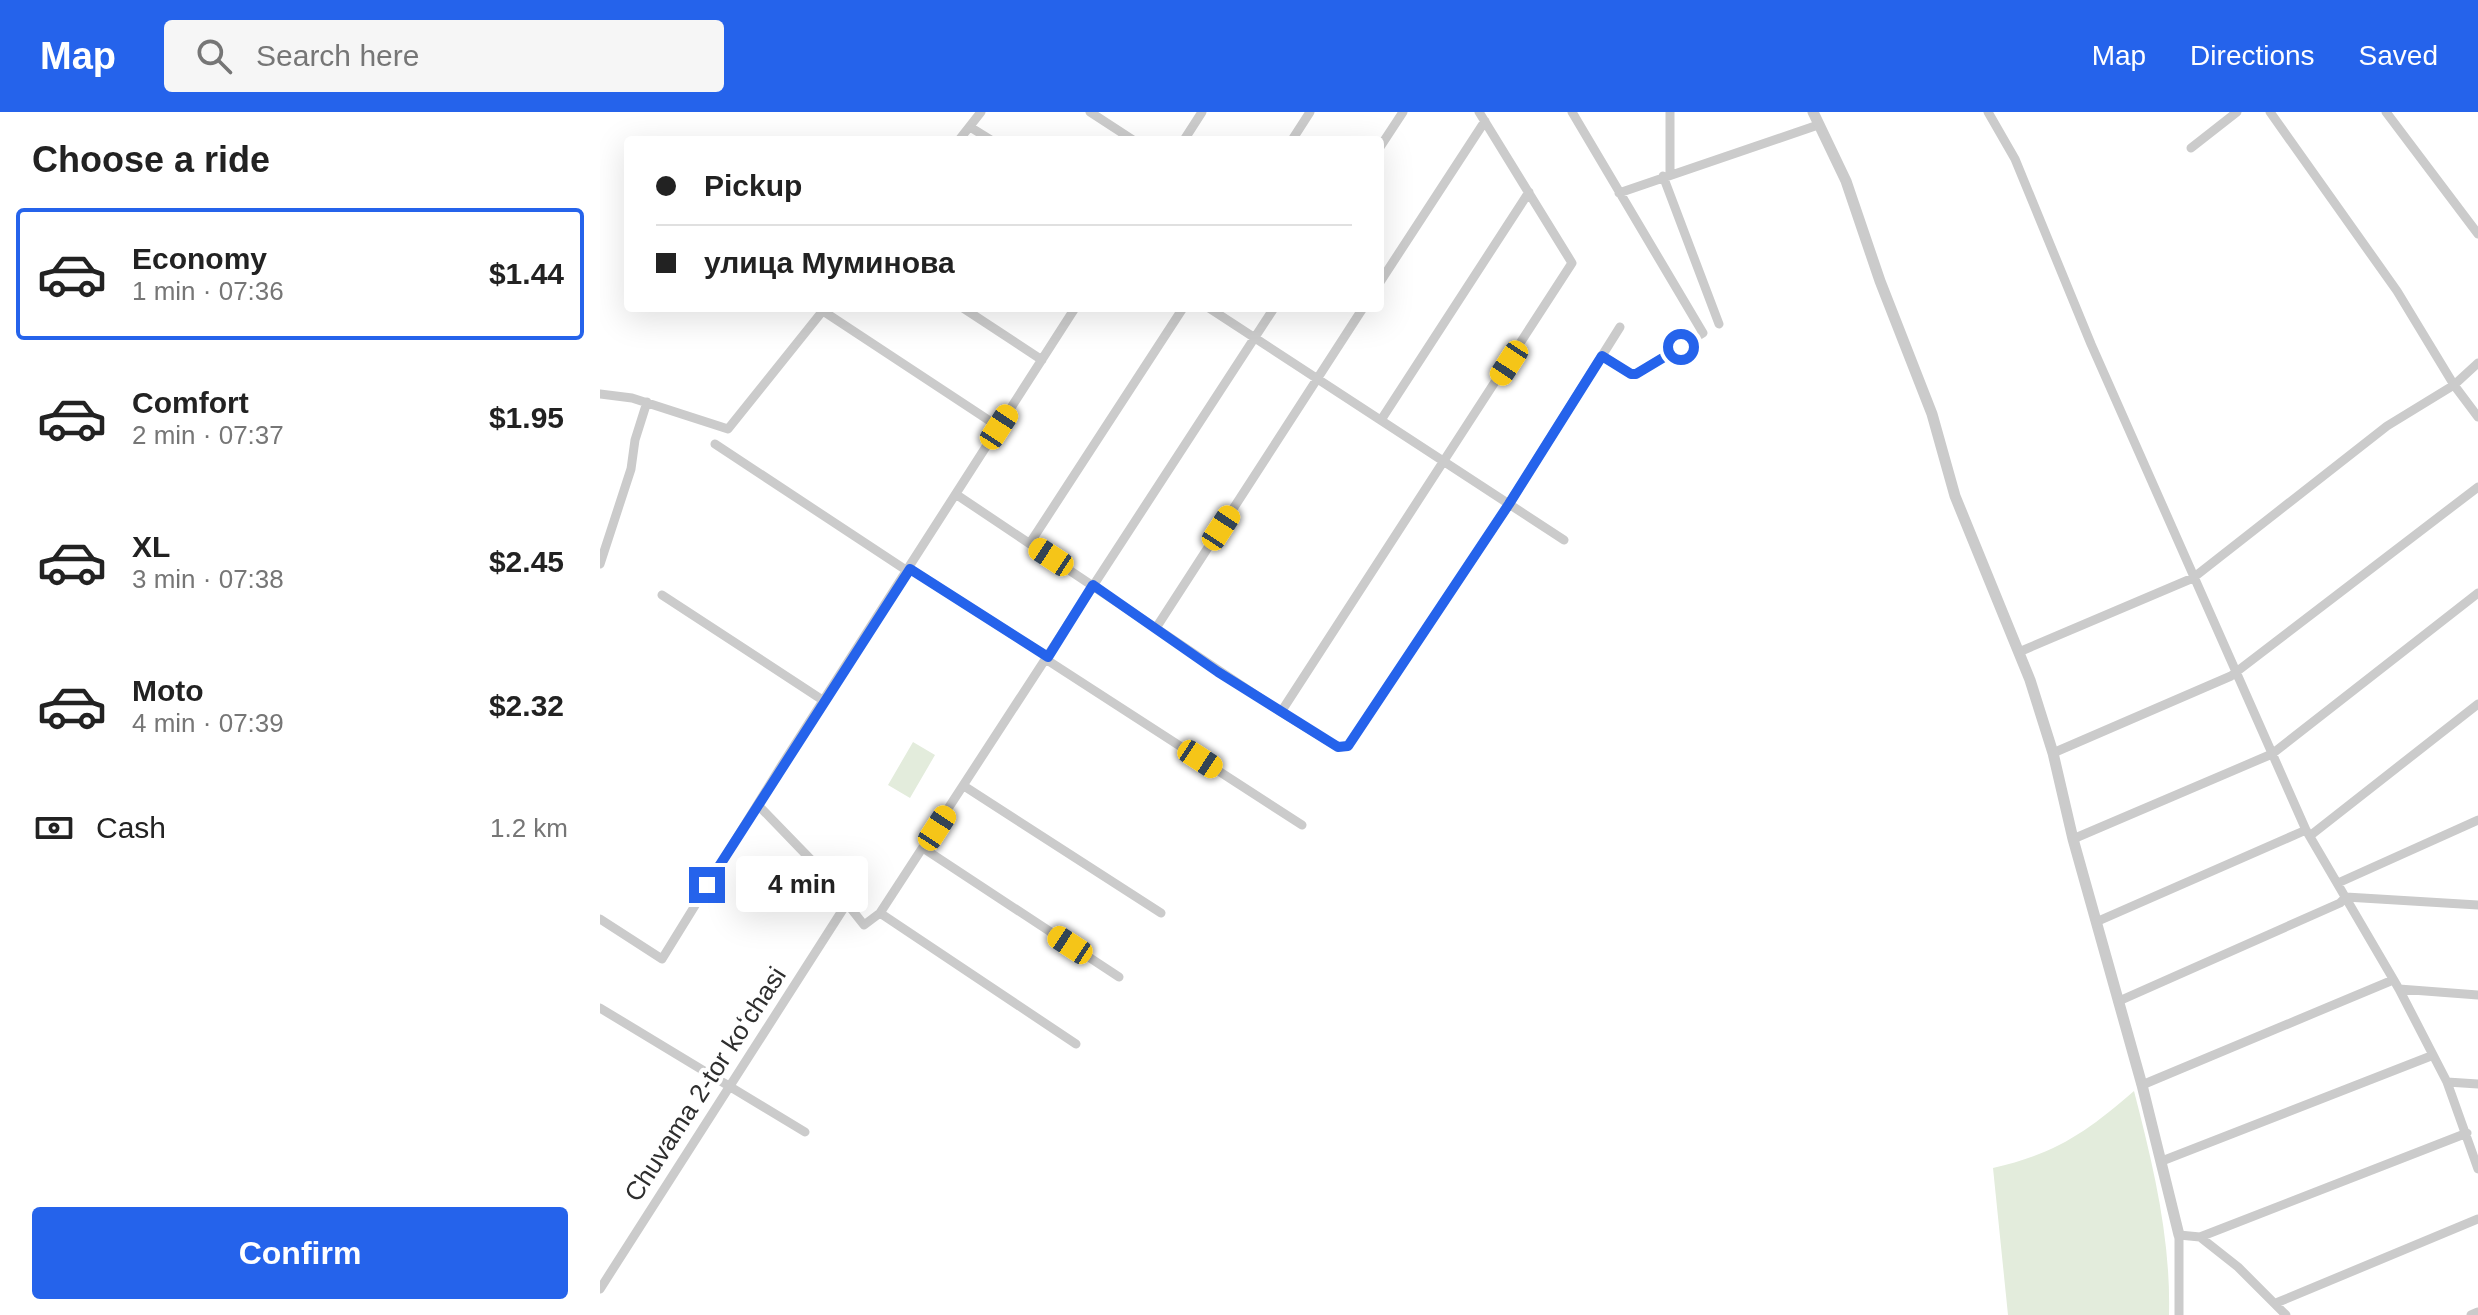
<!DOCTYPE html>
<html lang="en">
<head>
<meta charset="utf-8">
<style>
	:root { --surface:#fff; --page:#f6f6f6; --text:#222; --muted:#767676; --line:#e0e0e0; --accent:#2563eb }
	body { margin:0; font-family:Helvetica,sans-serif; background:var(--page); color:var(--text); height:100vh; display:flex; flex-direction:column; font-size:30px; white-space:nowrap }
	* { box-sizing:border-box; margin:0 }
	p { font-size:26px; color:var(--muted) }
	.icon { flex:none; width:44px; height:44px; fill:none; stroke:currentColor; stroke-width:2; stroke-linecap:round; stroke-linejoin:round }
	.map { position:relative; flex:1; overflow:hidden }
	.panel { display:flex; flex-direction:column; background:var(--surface); width:600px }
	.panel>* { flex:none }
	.banner { position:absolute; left:24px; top:24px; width:760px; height:176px; border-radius:8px; box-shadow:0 8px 32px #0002; display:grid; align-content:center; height:176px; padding:0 32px; background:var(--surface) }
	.end { position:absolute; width:36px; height:36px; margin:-18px; border:10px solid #2563eb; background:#fff; box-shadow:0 0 0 4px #fff }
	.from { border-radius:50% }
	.bubble { position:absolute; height:56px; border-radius:8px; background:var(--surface); box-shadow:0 8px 32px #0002; font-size:26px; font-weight:700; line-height:56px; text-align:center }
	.car { position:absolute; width:24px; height:48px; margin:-24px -12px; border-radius:10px; box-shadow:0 0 6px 2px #0007; background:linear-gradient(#f5c518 24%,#345 0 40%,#f5c518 0 76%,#345 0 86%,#f5c518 0) }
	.banner b { display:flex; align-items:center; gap:28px; height:76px; font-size:30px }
	.banner b+b { border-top:2px solid var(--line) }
	.banner i { width:20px; height:20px; background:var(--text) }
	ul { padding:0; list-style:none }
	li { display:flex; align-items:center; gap:24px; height:132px; margin:0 16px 12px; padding:0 16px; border:4px solid transparent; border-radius:8px }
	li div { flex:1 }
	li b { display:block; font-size:30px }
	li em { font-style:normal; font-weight:700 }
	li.current { border-color:var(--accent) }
	li>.icon { width:72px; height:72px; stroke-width:1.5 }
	h2 { padding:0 32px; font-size:36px; line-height:96px }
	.pay { display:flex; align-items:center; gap:20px; height:88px; padding:0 32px; font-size:30px }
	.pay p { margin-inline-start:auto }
	.primary-button { display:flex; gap:16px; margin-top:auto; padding:16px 32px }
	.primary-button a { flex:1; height:92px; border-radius:8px; background:var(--accent); color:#fff; font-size:32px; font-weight:700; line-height:92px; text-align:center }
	header { display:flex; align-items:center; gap:48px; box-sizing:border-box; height:112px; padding:0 40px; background:var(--accent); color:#fff }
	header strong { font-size:38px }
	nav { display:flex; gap:44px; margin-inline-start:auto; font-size:28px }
	.search { width:560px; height:72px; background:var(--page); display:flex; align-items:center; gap:20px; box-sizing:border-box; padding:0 28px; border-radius:8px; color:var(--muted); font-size:30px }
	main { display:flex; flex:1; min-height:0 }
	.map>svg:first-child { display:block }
	.green { fill:#e3ecdc }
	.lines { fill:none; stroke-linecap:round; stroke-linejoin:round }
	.minor { stroke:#cbcbcb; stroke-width:9 }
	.tertiary { stroke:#cbcbcb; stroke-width:11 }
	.route { stroke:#2563eb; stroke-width:10 }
	.labels { text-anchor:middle; stroke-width:8; stroke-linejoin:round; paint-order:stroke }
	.street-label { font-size:26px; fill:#2e2e2e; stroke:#fff }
</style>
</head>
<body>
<header>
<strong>Map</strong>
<div class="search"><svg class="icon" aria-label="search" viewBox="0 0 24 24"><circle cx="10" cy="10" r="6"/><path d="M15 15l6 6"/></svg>Search here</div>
<nav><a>Map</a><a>Directions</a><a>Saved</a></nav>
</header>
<main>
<section class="panel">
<h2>Choose a ride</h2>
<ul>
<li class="current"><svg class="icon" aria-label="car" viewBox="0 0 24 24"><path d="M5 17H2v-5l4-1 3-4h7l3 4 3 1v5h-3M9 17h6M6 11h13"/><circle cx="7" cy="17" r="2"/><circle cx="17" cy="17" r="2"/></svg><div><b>Economy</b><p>1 min · 07:36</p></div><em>$1.44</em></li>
<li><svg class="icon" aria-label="car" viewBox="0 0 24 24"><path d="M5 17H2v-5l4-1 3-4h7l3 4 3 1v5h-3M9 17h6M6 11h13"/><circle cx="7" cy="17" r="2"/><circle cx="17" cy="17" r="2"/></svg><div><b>Comfort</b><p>2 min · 07:37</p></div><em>$1.95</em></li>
<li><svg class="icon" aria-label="car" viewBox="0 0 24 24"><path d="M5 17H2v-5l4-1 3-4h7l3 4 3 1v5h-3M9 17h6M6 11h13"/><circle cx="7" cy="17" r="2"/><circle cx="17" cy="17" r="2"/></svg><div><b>XL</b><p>3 min · 07:38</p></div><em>$2.45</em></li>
<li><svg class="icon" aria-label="car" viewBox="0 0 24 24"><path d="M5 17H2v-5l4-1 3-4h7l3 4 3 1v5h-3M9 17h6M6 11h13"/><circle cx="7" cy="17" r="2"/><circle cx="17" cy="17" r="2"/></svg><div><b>Moto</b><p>4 min · 07:39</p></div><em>$2.32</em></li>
</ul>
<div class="pay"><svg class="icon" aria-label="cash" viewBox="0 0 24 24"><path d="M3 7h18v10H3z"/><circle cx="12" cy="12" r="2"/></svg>Cash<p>1.2 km</p></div>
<div class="primary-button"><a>Confirm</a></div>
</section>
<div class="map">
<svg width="1878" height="1203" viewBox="0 0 1878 1203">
	<rect width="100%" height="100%" fill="#fff"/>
	<!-- green -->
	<path class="green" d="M313,630L335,643L310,686L288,673Z
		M1534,979C1553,1053 1571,1126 1569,1203H1408L1393,1056C1455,1042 1487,1020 1534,979Z"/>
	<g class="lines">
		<!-- minor -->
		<path class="minor" d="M490,0L533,28
			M972,0L1103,221L1036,262H1031L1002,244
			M1388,0L1415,47L1491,232L1706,718L1799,877L1847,970L1878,1057
			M1670,0L1797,179L1854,273L1878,305
			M1786,0L1878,122
			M370,15L391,28
			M359,28L381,0
			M584,28L602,0
			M692,28L710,0
			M780,35L803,0
			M1591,36L1637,0
			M1070,62V0
			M1063,64L1119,212
			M1019,81L1218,13
			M780,170L885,9
			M363,196L442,248
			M609,196L964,428
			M223,199L399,315
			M0,282L32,286L128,317L225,196
			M781,308L929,80
			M115,332L309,460
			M357,383L681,600L972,151L879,0
			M430,431L583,196
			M0,452L31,357L35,328L47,290
			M310,457L448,545
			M62,483L224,589
			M556,516L763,196
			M1419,540L1593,466L1787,314L1854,273L1878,251
			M447,548L702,713
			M681,600L738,635L748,634L909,392L1020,215
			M1453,641L1631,564L1878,375
			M364,674L561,801
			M158,693L219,756L264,813L280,801L674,196
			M1711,723L1878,592
			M1473,727L1672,642L1878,481
			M323,736L519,865
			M1738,771L1878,708
			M280,801L476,932
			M0,807L62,847L183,651L475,196
			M1496,810L1706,718
			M1799,877L1878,883
			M1519,889L1740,791L1746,785L1878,793
			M0,896L205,1020
			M1847,970L1878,972
			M1542,973L1793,868
			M1562,1049L1831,944
			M1600,1125L1638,1155L1686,1203
			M0,1177L247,791
			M1676,1191L1878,1107
			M1579,1203V1123L1600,1125L1867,1021
			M1871,1203L1878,1200"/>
		<!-- tertiary -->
		<path class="tertiary" d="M1213,0L1246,69L1280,169L1332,302L1355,384L1430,568L1453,641L1473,727L1542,973L1579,1123"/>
	</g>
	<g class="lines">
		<!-- route -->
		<path class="route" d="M107,773L310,457L448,545L493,473L618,560L738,635L748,634L909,392L1002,244L1031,262H1036L1081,235"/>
	</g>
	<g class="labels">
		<!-- street labels -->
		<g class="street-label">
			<text transform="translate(105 972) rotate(-57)" y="9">Chuvama 2-tor koʻchasi</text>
		</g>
	</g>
</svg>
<i class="end from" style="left:1081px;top:235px"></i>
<i class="end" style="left:107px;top:773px"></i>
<div class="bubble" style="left:136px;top:744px;width:132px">4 min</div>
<i class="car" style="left:909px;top:251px;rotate:213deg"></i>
<i class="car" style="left:399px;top:315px;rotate:33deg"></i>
<i class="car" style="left:621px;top:416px;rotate:33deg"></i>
<i class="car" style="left:451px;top:445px;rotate:303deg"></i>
<i class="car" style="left:600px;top:647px;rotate:123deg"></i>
<i class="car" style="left:337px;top:716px;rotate:33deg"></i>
<i class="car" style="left:470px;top:833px;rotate:303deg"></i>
<div class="banner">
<b><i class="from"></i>Pickup</b>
<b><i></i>улица Муминова</b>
</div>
</div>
</main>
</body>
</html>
